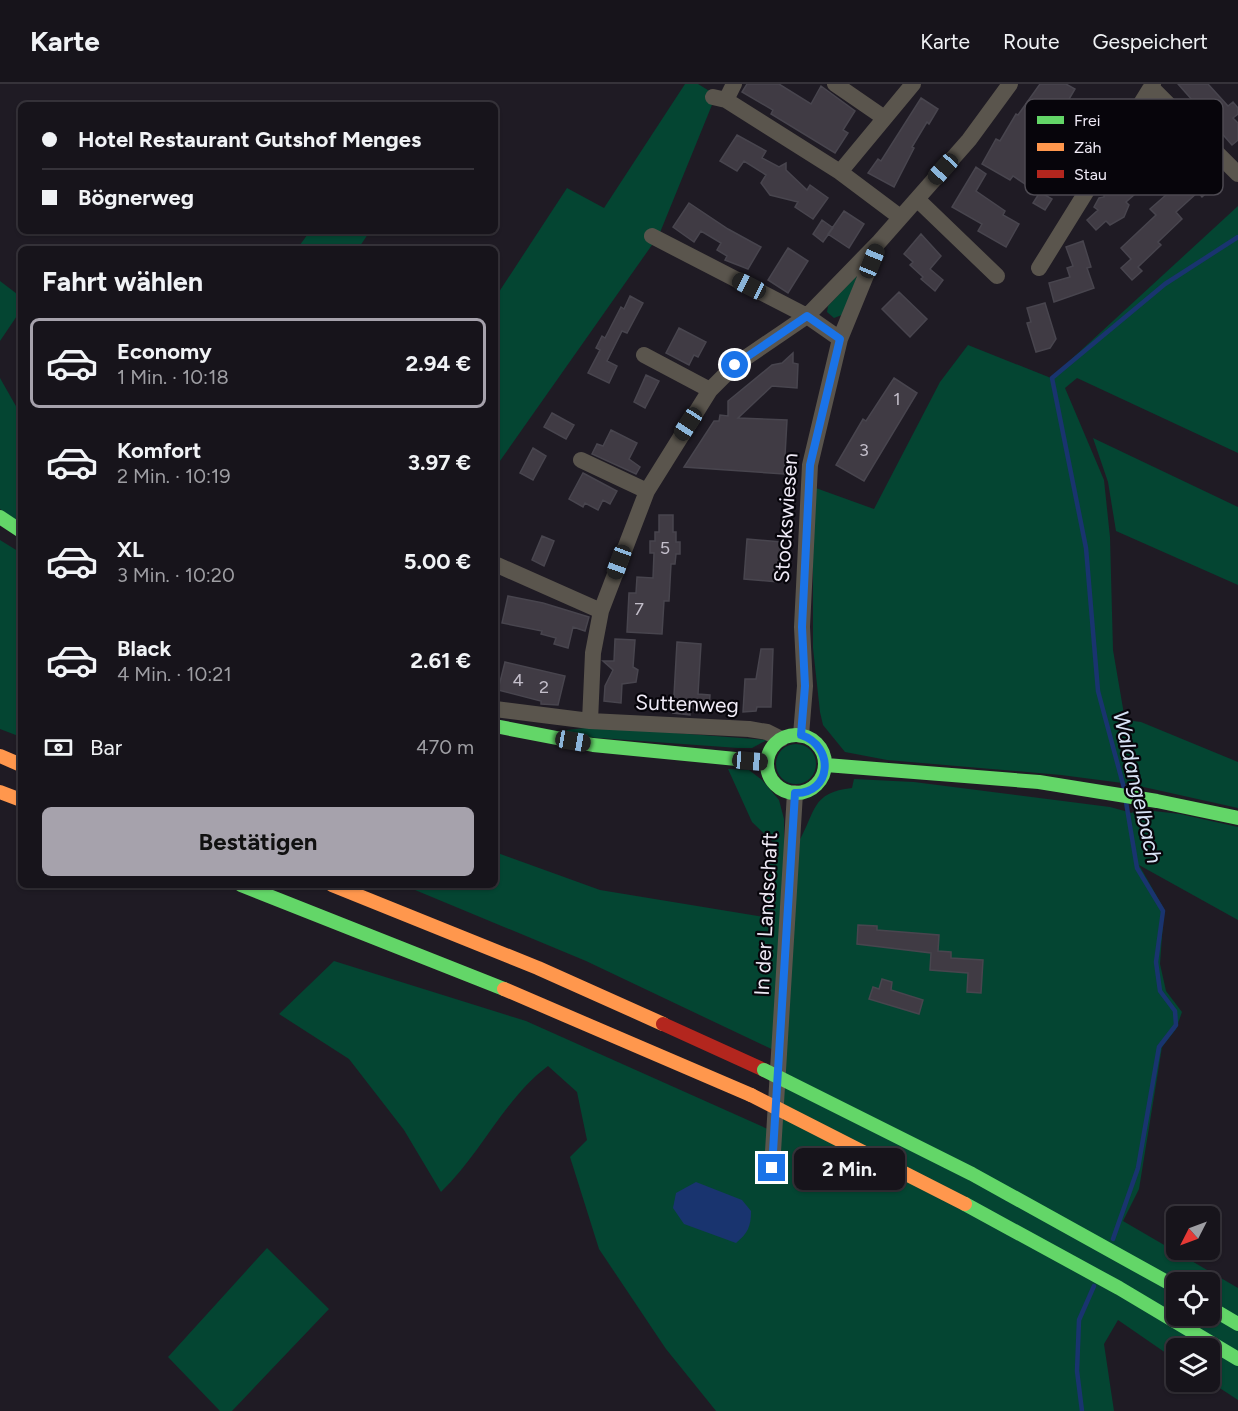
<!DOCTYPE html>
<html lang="de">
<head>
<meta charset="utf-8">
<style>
	:root { --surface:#17141b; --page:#242128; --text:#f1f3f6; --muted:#9e9ea3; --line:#36333a; --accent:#a6a2ac }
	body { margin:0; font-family:Figtree,sans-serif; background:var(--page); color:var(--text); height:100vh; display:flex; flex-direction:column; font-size:22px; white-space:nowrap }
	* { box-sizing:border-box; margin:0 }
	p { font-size:20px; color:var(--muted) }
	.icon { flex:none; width:33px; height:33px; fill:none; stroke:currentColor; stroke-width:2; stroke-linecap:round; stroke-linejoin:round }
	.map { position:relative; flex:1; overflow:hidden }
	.sheet { position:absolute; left:18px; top:162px; width:480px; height:642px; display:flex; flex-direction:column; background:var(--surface); border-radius:9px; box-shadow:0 2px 4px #0004,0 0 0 2px var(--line) }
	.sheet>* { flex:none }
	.guide { position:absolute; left:18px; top:18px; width:480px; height:132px; border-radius:9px; box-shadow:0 2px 4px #0004,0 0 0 2px var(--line); display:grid; align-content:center; height:132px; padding:0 24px; background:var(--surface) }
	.needle { width:39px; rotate:228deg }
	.buttons { position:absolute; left:1166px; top:1122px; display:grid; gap:12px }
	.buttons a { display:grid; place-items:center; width:54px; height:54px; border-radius:9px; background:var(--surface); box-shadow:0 2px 4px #0004,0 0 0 2px var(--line); font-size:30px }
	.end { position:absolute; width:27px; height:27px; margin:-14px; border:8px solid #1a73e8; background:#fff; box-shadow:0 0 0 3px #fff }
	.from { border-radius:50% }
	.bubble { position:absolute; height:42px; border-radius:9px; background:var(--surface); box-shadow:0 2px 4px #0004,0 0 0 2px var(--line); font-size:20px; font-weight:700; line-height:42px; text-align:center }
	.car { position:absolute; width:18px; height:36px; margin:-18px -9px; border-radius:8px; box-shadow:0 0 4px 2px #0007; background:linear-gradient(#222 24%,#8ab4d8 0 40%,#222 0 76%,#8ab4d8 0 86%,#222 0) }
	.guide b { display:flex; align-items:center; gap:21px; height:57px; font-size:22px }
	.guide b+b { border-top:2px solid var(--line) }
	.guide i { width:15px; height:15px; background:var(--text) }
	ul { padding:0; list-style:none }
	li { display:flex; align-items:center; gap:18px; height:90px; margin:0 12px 9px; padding:0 12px; border:3px solid transparent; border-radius:9px }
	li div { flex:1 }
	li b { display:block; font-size:22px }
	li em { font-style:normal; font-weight:700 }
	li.active { border-color:var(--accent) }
	li>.icon { width:54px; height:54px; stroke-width:1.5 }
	h2 { padding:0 24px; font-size:27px; line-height:72px }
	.pay { display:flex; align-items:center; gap:15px; height:66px; padding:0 24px; font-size:22px }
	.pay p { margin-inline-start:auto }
	.action { display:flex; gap:12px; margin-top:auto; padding:12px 24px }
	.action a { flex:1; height:69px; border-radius:9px; background:var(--accent); color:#111; font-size:24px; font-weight:700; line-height:69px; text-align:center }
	header { display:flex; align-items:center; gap:36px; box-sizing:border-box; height:84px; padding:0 30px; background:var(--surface); border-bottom:2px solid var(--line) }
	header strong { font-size:28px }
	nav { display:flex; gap:33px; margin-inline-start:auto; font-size:21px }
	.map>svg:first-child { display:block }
	.green { fill:#044532; fill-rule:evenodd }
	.water { fill:#19346f }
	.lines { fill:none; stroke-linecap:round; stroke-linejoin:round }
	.stream { stroke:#19346f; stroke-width:4.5 }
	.building { fill:#403b44; stroke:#48454e; stroke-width:1.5 }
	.street { stroke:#5a554d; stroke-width:16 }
	.fast { stroke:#63d668; stroke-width:14 }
	.slow { stroke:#ff974d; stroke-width:14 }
	.jam { stroke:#b3261e; stroke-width:14 }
	.fast-bridge { stroke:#63d668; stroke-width:14 }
	.slow-bridge { stroke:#ff974d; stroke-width:14 }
	.route { stroke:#1a73e8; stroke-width:8 }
	.labels { text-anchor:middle; stroke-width:4.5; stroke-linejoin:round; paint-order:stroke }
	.number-label { font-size:18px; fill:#c3beca }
	.street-label { font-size:21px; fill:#efeaf6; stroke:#07050b }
	.water-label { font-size:22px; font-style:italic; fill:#d8e3f6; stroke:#07050b }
	.key { fill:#07050b; stroke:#4d4a52; stroke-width:1.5 }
	.key-label { font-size:16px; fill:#efeaf6 }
</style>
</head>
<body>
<header>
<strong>Karte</strong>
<nav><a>Karte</a><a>Route</a><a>Gespeichert</a></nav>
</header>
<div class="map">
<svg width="1238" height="1327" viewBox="0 0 1238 1327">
	<rect width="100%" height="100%" fill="#1f1b24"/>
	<!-- green -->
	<path class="green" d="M685,0H698L716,11L659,151L495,384V214L567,104L604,124Z
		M1238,122V369L1077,294L1065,304L1104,396L1110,453L1113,566L1125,636L1141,638L1238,678V724L1130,700L1061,691L887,676L845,668L823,641L820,628L813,564V403L874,425L940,298L968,261L1051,294Z
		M310,147H370L358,165H297Z
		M858,190L842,231L834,234L827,228L828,222Z
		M0,197L21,213V226L0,257Z
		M0,294L21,331V439L0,425Z
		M1093,354L1238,423V501L1116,447L1108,398Z
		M0,456L21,469V653L0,645Z
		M596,643L767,656L752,664H738L572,652L566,646Z
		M776 680a20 20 0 1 1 40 0a20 20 0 1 1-40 0Z
		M728,685L749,686L762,696L779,716L784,735V759L799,757C816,728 811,708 852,704L854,695L914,698L1110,723L1132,729L1136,725L1180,730L1238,743V836L1139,781L1164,825L1160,880L1166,907L1182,928L1176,945L1162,963L1139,1105L1123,1137L1238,1204V1316L1209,1297V1264H1176V1276L1118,1236L1104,1260L1114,1327H716L666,1265L599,1165L570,1073L587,1056L577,1008L548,982C504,1015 481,1070 441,1108L404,1046L349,975L279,930L334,877L526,937L779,1050L786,972L586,877L403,801H495V768L600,806L764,833L772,757L752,738ZM1176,1198H1209V1232H1176Z
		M267,1164L329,1225L232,1327H220L168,1273Z"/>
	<!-- water -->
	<path class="water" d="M696,1098L742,1116L751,1127C751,1142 748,1149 736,1159L684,1140L673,1124L676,1109Z"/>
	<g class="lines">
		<!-- stream -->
		<path class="stream" d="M1124,704L1098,607L1086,464L1052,294L1165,200L1238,153
			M1113,1155L1138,1084L1159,963L1176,941L1175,927L1160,907L1156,878L1163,827L1137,784L1126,718
			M1082,1327L1077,1287L1079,1236L1094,1202"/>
	</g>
	<!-- building -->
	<path class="building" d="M747,0H779L811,20L821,2L855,27L843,46L848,49L835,69L771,30L773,26L742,8Z
		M1040,0H1066L1075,5L1062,27L1079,37L1068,54L1047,41L1031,67L1048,78L1031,104L1013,92L1010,96L982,80L996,55L1000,57L1016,30L1018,31Z
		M1178,0H1208L1228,22L1233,18L1238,24V30L1233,34L1238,39V56L1232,61Z
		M921,14L938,25L929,40L927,38L912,63L914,64L894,103L868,89L878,75L881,77Z
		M1161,27L1180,47L1150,78L1154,82L1143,103L1126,118L1129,121L1124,133L1110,141L1106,137L1096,146L1087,136L1098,126L1094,123L1099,114L1104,113V103L1122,86L1119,83L1123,75L1128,74V64L1146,48L1143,45L1147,36L1152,35V28L1158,30Z
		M737,51L766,67L762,74L779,83L786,79V86L807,106L810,101L828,114L813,135L795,123L798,118L770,111L761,99L766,91L744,77L737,87L720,77Z
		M1203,71L1220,90L1209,100L1213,103L1202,113L1198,108L1176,128L1182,135L1158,158L1161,161L1138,183L1142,187L1132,196L1121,184L1131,175L1121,164L1156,131L1150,125L1191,89L1188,85Z
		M976,83L986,90L976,107L1005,127L1003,131L1019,140L1006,163L978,147L982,140L952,123Z
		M1040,108L1052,115L1045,126L1033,119Z
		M689,119L728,145L761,163L748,185L725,176L727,172L717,166L721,159L701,147L694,158L673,143Z
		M844,127L864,140L849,164L828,150Z
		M822,136L833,144L823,158L813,150Z
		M921,150L941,172L930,185L943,196L935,207L921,195L923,193L910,181L913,178L904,170Z
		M1083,157L1091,183L1087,184L1094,204L1054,218L1049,199L1070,193L1067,184L1073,182L1066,163Z
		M788,164L808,177L788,209L768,196Z
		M899,208L927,235L910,253L882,225Z
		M630,212L643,219L627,249L622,247L607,277L617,282L609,299L588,289L600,266L596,264L602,252L605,254L621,223L624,225Z
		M1045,219L1056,255L1050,264L1036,268L1027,239L1031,238L1027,224Z
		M679,244L706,258L698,273L694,271L689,281L666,269Z
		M793,269V279L798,280L797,304L772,302L738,334L787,336L784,390L684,383L714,337H719L720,331L728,332V317L772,281L782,279Z
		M646,291L659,297L645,324L634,318Z
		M894,294L917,309L864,397L836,381L863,335L866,337Z
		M552,329L574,341L566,355L544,343Z
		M611,346L637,359L629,375L640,383L636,390L592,370L597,360L603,362Z
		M533,364L546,372L533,396L520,389Z
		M583,389L617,407L610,420L603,416L598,426L585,419L583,423L569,415Z
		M659,431H673V448H676V458H680V470H676L675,480H671L669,517H664L662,550L627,548L629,509H636L637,493L653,494L654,469H650V457H655V448H659Z
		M542,452L554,457L544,482L532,476Z
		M747,455L781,458L778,498L744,495Z
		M508,512L543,519L589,533L585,547L573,543L568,564L554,560L556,554L541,550L542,547L502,539Z
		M615,555L635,556L633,583L638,586L636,598L622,600L621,619L604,617L605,602L613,586L603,577H614Z
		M677,558L701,560L698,610L710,611L709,625L690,624V631L673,629Z
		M761,565H773L771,623H757L756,627L743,628L745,595H756Z
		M505,578L565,592L558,621L541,620V617L498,606Z
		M858,841L877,842V846L939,851L938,867L951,868V874L983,876L981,909L967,908L968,889L930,886L931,869L857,860Z
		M882,895L892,898L891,906L923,916L919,930L869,915L873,903L879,905Z"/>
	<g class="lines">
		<!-- street -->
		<path class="street" d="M835,0L883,33
			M1151,3L1238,90
			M713,13L726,16L840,88L900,133
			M726,16L734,0
			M840,88L913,0
			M917,115L997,192
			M652,152L807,232L840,255
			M1039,184L1153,0
			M644,271L710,306
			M581,376L647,407
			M495,480L601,527
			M495,625L590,637
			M801,651L805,602L802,543L810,381L840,255L876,167
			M781,655L767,648L749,645L590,637L593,569L601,527L647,407L710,306L735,281L807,232L879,158L969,56L1010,0
			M772,1084L795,709"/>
		<!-- fast -->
		<path class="fast" d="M0,433L21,447
			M495,642L593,661L767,678
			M767 680a29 29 0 1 1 58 0a29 29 0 1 1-58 0Z
			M826,681L1039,698L1157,717L1238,734
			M241,801L504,905
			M1209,1223L1238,1240"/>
		<!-- slow -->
		<path class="slow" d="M0,672L21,681
			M0,708L21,716
			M332,801L538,884L663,940
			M504,905L751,1011"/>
		<!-- jam -->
		<path class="jam" d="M663,940L764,986"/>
		<!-- fast-bridge -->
		<path class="fast-bridge" d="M764,986L972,1090L1176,1203
			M965,1120L1119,1204L1238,1275"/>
		<!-- slow-bridge -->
		<path class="slow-bridge" d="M751,1011L965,1120"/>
	</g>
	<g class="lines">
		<!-- route -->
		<path class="route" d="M735,281L807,232L840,255L810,381L802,543L805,602L801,651C835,662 832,710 795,709L772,1084"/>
	</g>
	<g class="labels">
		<!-- number labels -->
		<g class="number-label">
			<text x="897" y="321">1</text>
			<text x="864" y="372">3</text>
			<text x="665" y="470">5</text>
			<text x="639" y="531">7</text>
			<text x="518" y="602">4</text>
			<text x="544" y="609">2</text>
		</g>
		<!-- street labels -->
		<g class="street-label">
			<text transform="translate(786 434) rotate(-86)" y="7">Stockswiesen</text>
			<text transform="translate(687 620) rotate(2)" y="7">Suttenweg</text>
			<text transform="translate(766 830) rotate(-87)" y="7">In der Landschaft</text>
		</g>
		<!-- water labels -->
		<g class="water-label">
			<text transform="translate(1138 703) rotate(77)" y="8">Waldangelbach</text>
		</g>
	</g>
	<!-- legend -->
	<rect x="1025" y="15" width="198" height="96" rx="9" class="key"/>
	<rect x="1037" y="32" width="27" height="8" fill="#63d668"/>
	<rect x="1037" y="59" width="27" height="8" fill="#ff974d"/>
	<rect x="1037" y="86" width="27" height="8" fill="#b3261e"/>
	<g class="key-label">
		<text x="1074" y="42">Frei</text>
		<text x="1074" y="69">Zäh</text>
		<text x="1074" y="96">Stau</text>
	</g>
</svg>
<div class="buttons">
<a><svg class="needle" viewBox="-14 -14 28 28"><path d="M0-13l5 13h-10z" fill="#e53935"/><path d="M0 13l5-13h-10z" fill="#9e9ea3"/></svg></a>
<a><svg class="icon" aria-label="locate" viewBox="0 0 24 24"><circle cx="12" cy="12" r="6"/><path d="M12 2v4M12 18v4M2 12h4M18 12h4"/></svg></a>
<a><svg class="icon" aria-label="layers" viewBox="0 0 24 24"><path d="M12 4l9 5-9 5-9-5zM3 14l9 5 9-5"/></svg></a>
</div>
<i class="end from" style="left:735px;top:281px"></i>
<i class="end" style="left:772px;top:1084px"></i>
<div class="bubble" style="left:794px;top:1064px;width:111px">2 Min.</div>
<i class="car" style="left:943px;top:85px;rotate:222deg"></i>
<i class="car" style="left:872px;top:177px;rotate:22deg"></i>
<i class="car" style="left:749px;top:202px;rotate:297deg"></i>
<i class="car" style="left:688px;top:340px;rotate:213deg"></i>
<i class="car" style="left:619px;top:478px;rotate:200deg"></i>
<i class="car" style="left:573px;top:657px;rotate:100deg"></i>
<i class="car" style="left:750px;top:677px;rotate:95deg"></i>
<div class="guide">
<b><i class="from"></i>Hotel Restaurant Gutshof Menges</b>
<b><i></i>Bögnerweg</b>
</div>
<section class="sheet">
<h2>Fahrt wählen</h2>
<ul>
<li class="active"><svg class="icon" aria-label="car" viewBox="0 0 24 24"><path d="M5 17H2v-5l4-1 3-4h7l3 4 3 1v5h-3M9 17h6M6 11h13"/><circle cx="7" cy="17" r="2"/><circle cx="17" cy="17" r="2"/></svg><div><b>Economy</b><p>1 Min. · 10:18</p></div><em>2.94 €</em></li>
<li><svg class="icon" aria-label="car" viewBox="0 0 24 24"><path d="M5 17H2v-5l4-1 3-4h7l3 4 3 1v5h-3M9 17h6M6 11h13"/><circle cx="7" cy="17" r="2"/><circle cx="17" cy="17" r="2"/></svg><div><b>Komfort</b><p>2 Min. · 10:19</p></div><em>3.97 €</em></li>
<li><svg class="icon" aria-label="car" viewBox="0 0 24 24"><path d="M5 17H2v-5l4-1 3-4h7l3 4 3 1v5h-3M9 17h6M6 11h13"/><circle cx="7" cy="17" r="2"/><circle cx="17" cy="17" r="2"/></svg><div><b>XL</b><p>3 Min. · 10:20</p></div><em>5.00 €</em></li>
<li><svg class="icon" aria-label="car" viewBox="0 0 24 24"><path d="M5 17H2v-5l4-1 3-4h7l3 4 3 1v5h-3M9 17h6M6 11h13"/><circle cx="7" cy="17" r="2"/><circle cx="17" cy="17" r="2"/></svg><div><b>Black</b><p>4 Min. · 10:21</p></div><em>2.61 €</em></li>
</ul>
<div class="pay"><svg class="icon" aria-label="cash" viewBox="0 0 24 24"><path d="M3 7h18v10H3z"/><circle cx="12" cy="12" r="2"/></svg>Bar<p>470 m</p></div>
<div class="action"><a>Bestätigen</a></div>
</section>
</div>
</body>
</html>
